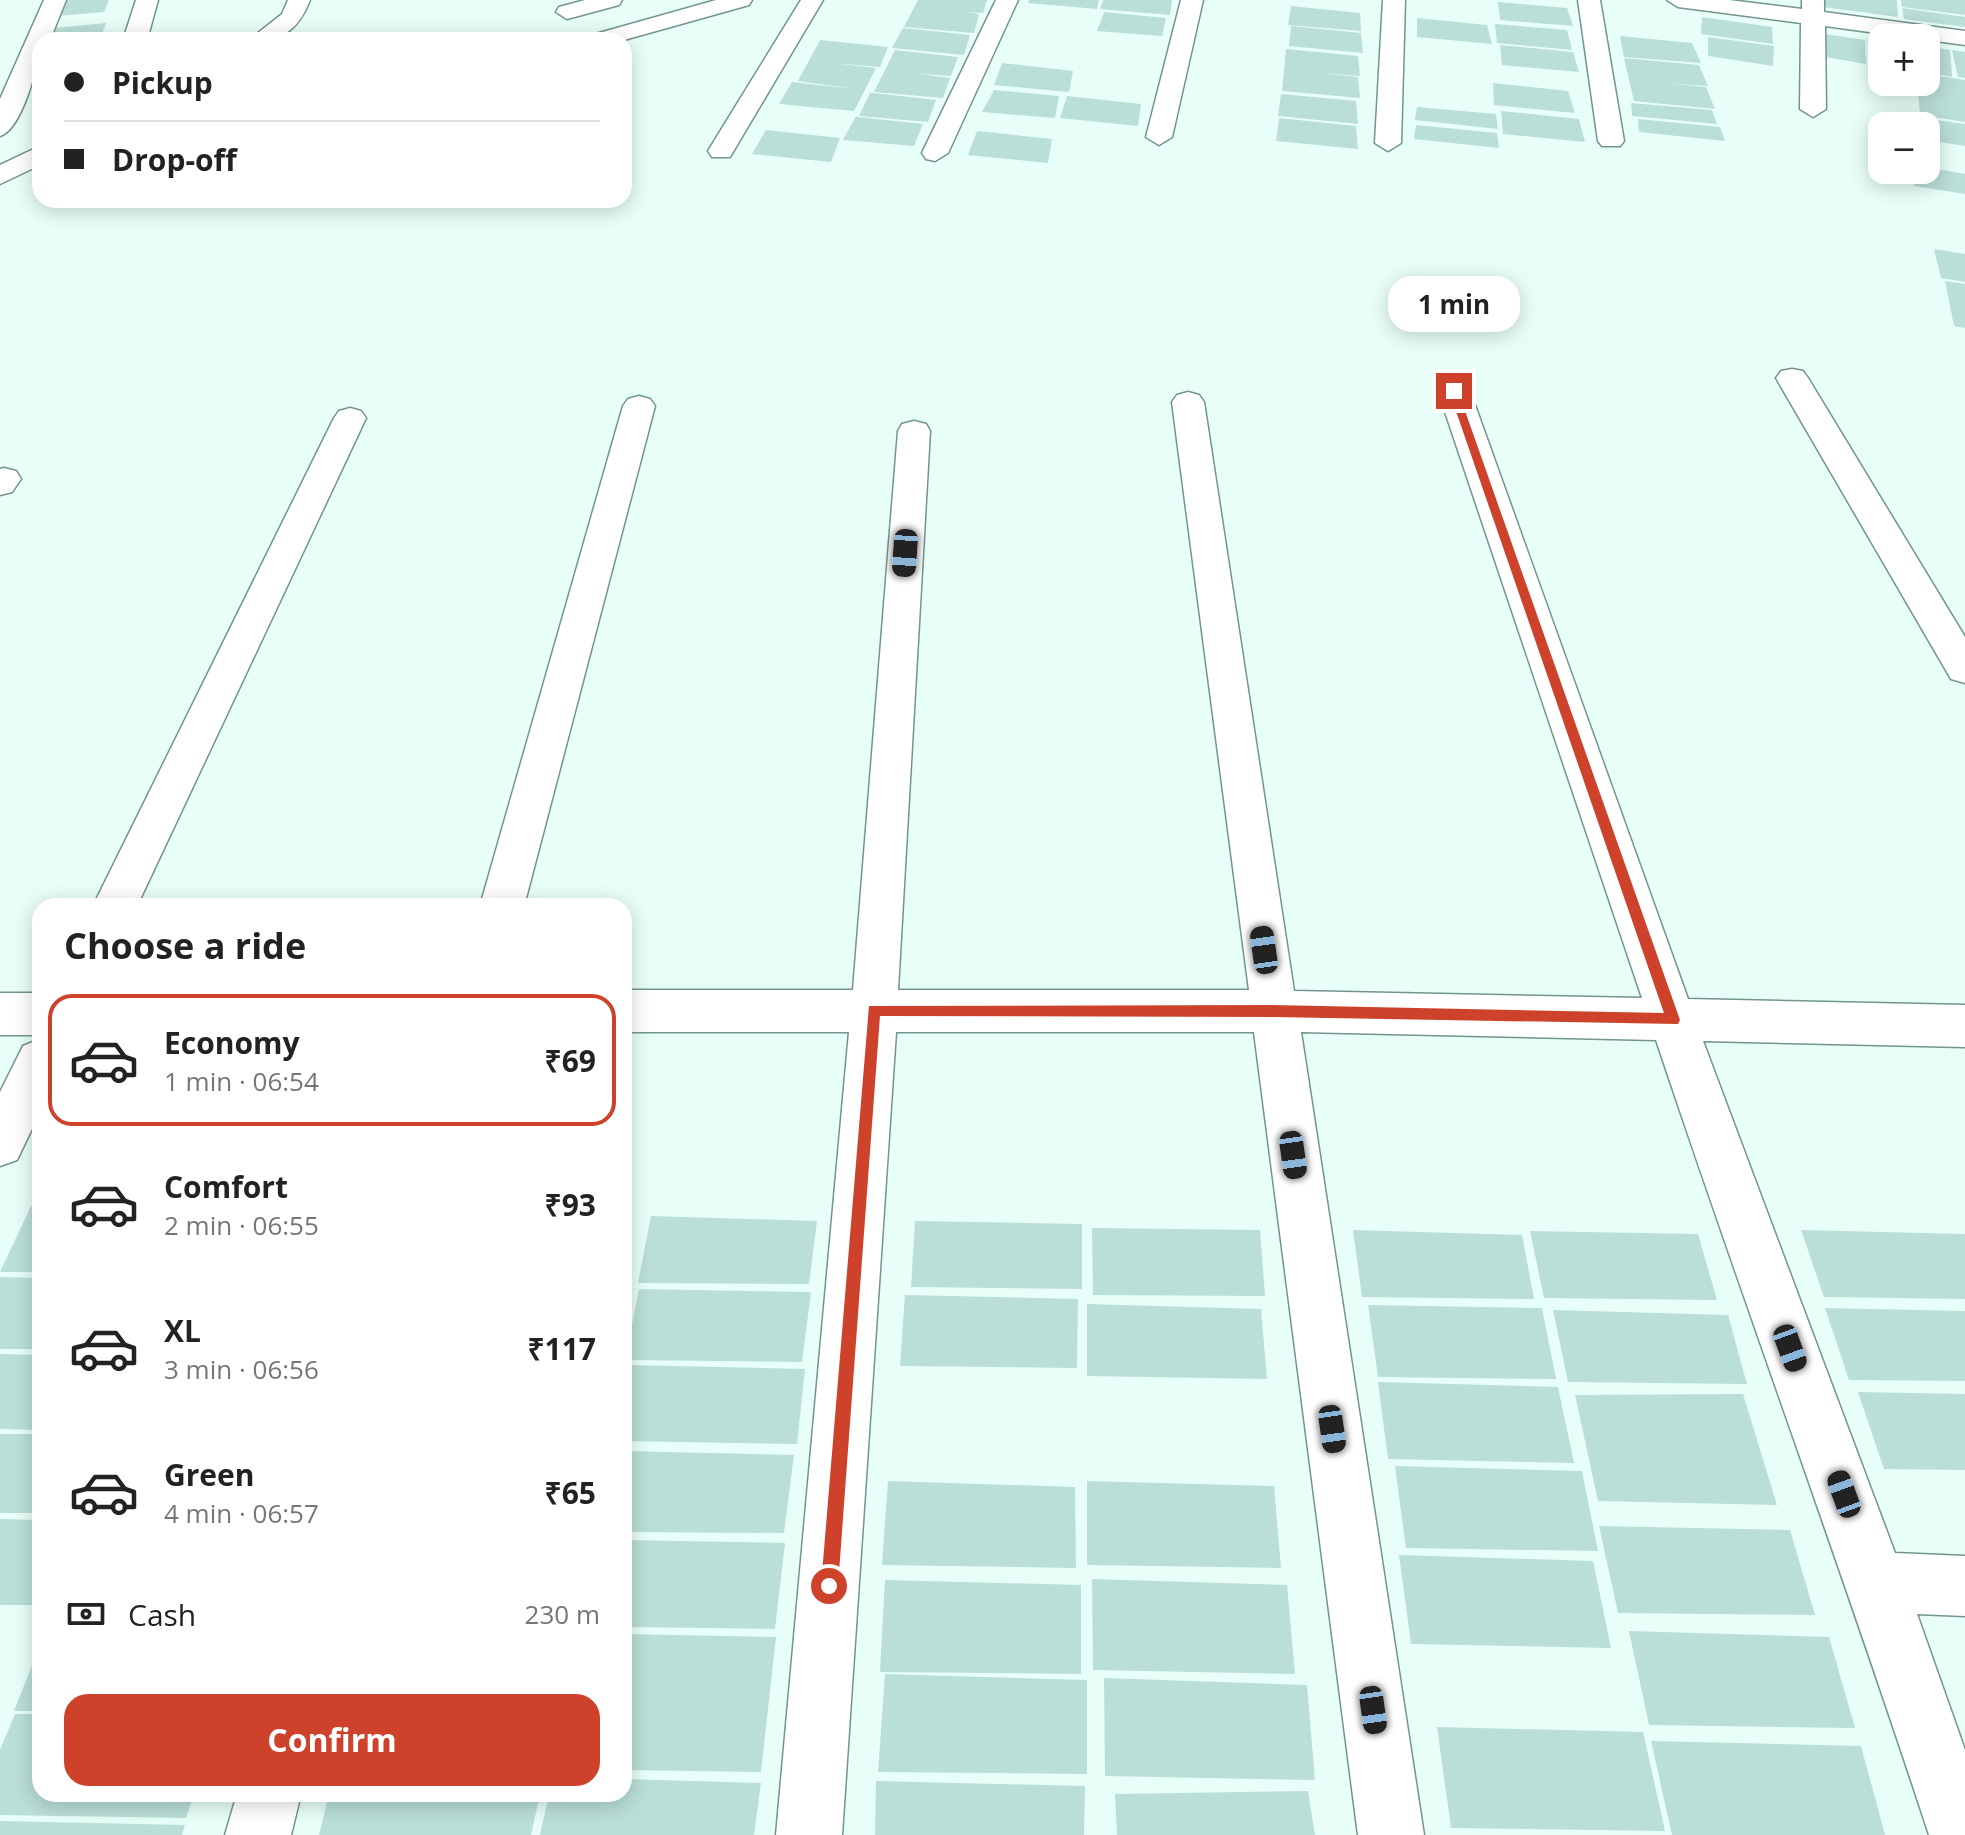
<!DOCTYPE html>
<html lang="en">
<head>
<meta charset="utf-8">
<style>
	:root { --surface:#fff; --page:#f6f6f6; --text:#222; --muted:#767676; --line:#e0e0e0; --accent:#ce422b }
	body { margin:0; font-family:"Open Sans",sans-serif; background:var(--page); color:var(--text); height:100vh; display:flex; flex-direction:column; font-size:30px; white-space:nowrap }
	* { box-sizing:border-box; margin:0 }
	p { font-size:26px; color:var(--muted) }
	.icon { flex:none; width:44px; height:44px; fill:none; stroke:currentColor; stroke-width:2; stroke-linecap:round; stroke-linejoin:round }
	.map { position:relative; flex:1; overflow:hidden }
	.panel { position:absolute; left:32px; top:898px; width:600px; height:904px; display:flex; flex-direction:column; background:var(--surface); border-radius:24px; box-shadow:0 4px 20px #0003 }
	.panel>* { flex:none }
	.banner { position:absolute; left:32px; top:32px; width:600px; height:176px; border-radius:24px; box-shadow:0 4px 20px #0003; display:grid; align-content:center; height:176px; padding:0 32px; background:var(--surface) }
	.tools { position:absolute; left:1868px; top:24px; display:grid; gap:16px }
	.tools a { display:grid; place-items:center; width:72px; height:72px; border-radius:16px; background:var(--surface); box-shadow:0 4px 20px #0003; font-size:40px }
	.end { position:absolute; width:36px; height:36px; margin:-18px; border:10px solid #ce422b; background:#fff; box-shadow:0 0 0 4px #fff }
	.from { border-radius:50% }
	.bubble { position:absolute; height:56px; border-radius:24px; background:var(--surface); box-shadow:0 4px 20px #0003; font-size:26px; font-weight:700; line-height:56px; text-align:center }
	.car { position:absolute; width:24px; height:48px; margin:-24px -12px; border-radius:10px; box-shadow:0 0 6px 2px #0007; background:linear-gradient(#222 24%,#8ab4d8 0 40%,#222 0 76%,#8ab4d8 0 86%,#222 0) }
	.banner b { display:flex; align-items:center; gap:28px; height:76px; font-size:30px }
	.banner b+b { border-top:2px solid var(--line) }
	.banner i { width:20px; height:20px; background:var(--text) }
	ul { padding:0; list-style:none }
	li { display:flex; align-items:center; gap:24px; height:132px; margin:0 16px 12px; padding:0 16px; border:4px solid transparent; border-radius:24px }
	li div { flex:1 }
	li b { display:block; font-size:30px }
	li em { font-style:normal; font-weight:700 }
	li.selected { border-color:var(--accent) }
	li>.icon { width:72px; height:72px; stroke-width:1.5 }
	h2 { padding:0 32px; font-size:36px; line-height:96px }
	.pay { display:flex; align-items:center; gap:20px; height:88px; padding:0 32px; font-size:30px }
	.pay p { margin-inline-start:auto }
	.button { display:flex; gap:16px; margin-top:auto; padding:16px 32px }
	.button a { flex:1; height:92px; border-radius:24px; background:var(--accent); color:#fff; font-size:32px; font-weight:700; line-height:92px; text-align:center }
	.map>svg:first-child { display:block }
	.building { fill:#badfd8 }
	.lines { fill:none; stroke-linecap:round; stroke-linejoin:round }
	.minor-casing { stroke:#72958e; stroke-width:3 }
	.minor { fill:#fff; fill-rule:evenodd }
	.route { fill:#ce422b }
</style>
</head>
<body>
<div class="map">
<svg width="1965" height="1835" viewBox="0 0 1965 1835">
	<rect width="100%" height="100%" fill="#e8fef9"/>
	<!-- building -->
	<path class="building" d="M65,0H109L104,12L57,16Z
		M918,0H987L983,13L966,12L979,14L974,33L904,27Z
		M1029,0H1099L1097,9L1028,3Z
		M1103,0H1172L1170,15L1100,9Z
		M1823,0H1897L1898,17L1823,7Z
		M1901,0H1965V15L1902,7Z
		M1498,2L1567,8L1573,26L1500,20Z
		M1291,6L1360,13L1361,31L1288,25Z
		M1902,8L1965,17V27L1904,19Z
		M1104,12L1166,18L1162,36L1097,31Z
		M1702,17L1772,27L1773,44L1701,34Z
		M1417,18L1487,25L1492,44L1417,37Z
		M106,23L100,40H49L54,28Z
		M1495,24L1567,30L1572,50L1497,43Z
		M1291,26L1361,33L1363,53L1289,46Z
		M903,28L970,35L964,55L892,48Z
		M1825,34L1865,40L1866,64L1825,57Z
		M1620,36L1692,43L1701,63L1624,57Z
		M1708,37L1774,46L1773,66L1708,56Z
		M1867,39L1882,41V66L1872,64Z
		M820,40L888,47L880,67L832,63L876,68L854,111L779,104L792,82L855,89L798,81Z
		M1500,45L1573,52L1579,72L1502,65Z
		M1926,46L1950,50L1952,77L1926,72Z
		M1286,49L1358,56L1360,76L1319,73L1358,77L1360,98L1282,91Z
		M895,50L958,57L951,76L919,74L950,78L943,98L874,92Z
		M1952,50L1965,52V78L1958,77Z
		M1624,58L1699,65L1708,86L1666,83L1706,87L1715,109L1634,101Z
		M1002,63L1073,71L1069,92L994,85Z
		M1926,74L1965,80V122L1920,115L1917,82H1926Z
		M1493,83L1568,91L1575,113L1494,105Z
		M994,90L1059,96L1055,118L982,112Z
		M870,93H874L936,100L928,122L859,116Z
		M1281,94L1356,101L1358,124L1278,116Z
		M1067,96L1141,104L1138,126L1060,118Z
		M1631,103L1712,110L1717,124L1632,116Z
		M1417,107L1496,114L1498,129L1415,120Z
		M1501,111L1579,119L1585,142L1503,134Z
		M856,116L858,117L923,124L914,146L843,140Z
		M1279,118L1356,126L1358,149L1276,141Z
		M1923,118L1965,124V146L1926,140Z
		M1638,119L1720,127L1725,141L1639,132Z
		M1416,125L1497,133L1499,148L1414,139Z
		M766,130L840,138L831,162L752,154Z
		M977,131L1052,139L1048,163L968,155Z
		M1926,167L1965,174V194L1914,186L1913,170Z
		M1934,249L1965,254V282L1941,278Z
		M1945,281L1965,284V328L1954,326Z
		M31,1206H40V1272H0Z
		M651,1216L817,1221L809,1284L638,1283Z
		M915,1221L1082,1224V1289L911,1287Z
		M1092,1228L1260,1230L1265,1296L1093,1295Z
		M1353,1230L1522,1235L1534,1299L1362,1297Z
		M1801,1230L1965,1234V1299L1824,1297Z
		M1530,1231L1698,1234L1717,1300L1544,1298Z
		M0,1277L40,1278V1349H0Z
		M639,1289L811,1292L802,1362L625,1360Z
		M905,1295L1078,1299L1077,1368L900,1366Z
		M1087,1304L1261,1309L1267,1379L1087,1376Z
		M1368,1305L1542,1308L1556,1379L1378,1377Z
		M1825,1308L1965,1311V1381L1849,1380Z
		M1553,1310L1728,1315L1747,1384L1568,1382Z
		M0,1354L40,1355V1430L0,1429Z
		M627,1365L805,1369L797,1444L624,1441Z
		M1378,1382L1558,1387L1574,1463L1388,1459Z
		M1858,1392L1965,1394V1470L1884,1469Z
		M1743,1394L1777,1505L1598,1501L1575,1395Z
		M0,1434H40V1513H0Z
		M624,1451L794,1455L784,1533L624,1532Z
		M1395,1466L1582,1471L1598,1551L1406,1548Z
		M888,1481L1075,1487L1076,1568L882,1565Z
		M1087,1481L1274,1486L1281,1568L1087,1565Z
		M0,1519L40,1520V1605H0Z
		M1599,1526L1790,1530L1815,1615L1618,1613Z
		M624,1540L785,1543L775,1629L624,1627Z
		M1399,1555L1593,1561L1611,1648L1411,1644Z
		M1092,1579L1287,1585L1295,1674L1093,1670Z
		M885,1580L1081,1585V1674L880,1672Z
		M1629,1631L1829,1637L1855,1728L1649,1725Z
		M624,1634L776,1637L761,1772L624,1770Z
		M40,1645V1711H14Z
		M885,1674L1087,1680V1774L878,1772Z
		M1104,1678L1307,1685L1315,1780L1105,1776Z
		M15,1714H40V1794H194L186,1818L0,1815V1750Z
		M1437,1727L1643,1732L1665,1831L1451,1828Z
		M1651,1741L1861,1746L1885,1835H1672Z
		M624,1779L761,1783L754,1835H540L549,1794H624Z
		M876,1781L1085,1786L1084,1835H875Z
		M1308,1791L1315,1835H1117L1115,1794Z
		M329,1794H540L531,1835H319Z
		M0,1821L185,1825L182,1835H0Z"/>
	<g class="lines">
		<defs>
			<path id="minor" d="M44,0H66L50,40H40C40,62 22,130 0,136V99Z
				M136,0H158L147,40H123Z
				M288,0H310C297,32 283,40 249,40L282,14Z
				M585,0H622L619,5L567,19L556,12L559,7Z
				M716,0H752L749,5L624,40H588L592,35Z
				M801,0H823L730,157H712L708,151Z
				M996,0H1018L948,153L935,161L926,159L922,153Z
				M1181,0H1203L1172,137L1159,145L1146,137Z
				M1383,0H1405L1401,143L1388,151L1375,143Z
				M1578,0H1600L1624,141L1620,146H1602L1598,141Z
				M1667,0H1729L1802,9V0H1824V12L1965,31V45L1825,26L1826,109L1813,117L1800,109L1801,23L1678,7Z
				M40,146V165L0,184V165Z
				M1792,369L1803,371L1808,378L1965,637V683L1951,679L1776,378L1781,371Z
				M1454,381L1465,384L1470,391L1688,999L1965,1005V1047L1703,1041L1895,1553L1965,1556V1616L1917,1614L1965,1750V1835H1929C1842,1569 1745,1306 1656,1040L1301,1032L1424,1835H1358L1254,1032H896L842,1835H776L849,1032H624V990H853L898,431L902,424L914,421L926,424L930,431L898,990H1249L1172,402L1177,395L1188,392L1199,395L1204,402L1294,991L1642,998L1438,391L1443,384Z
				M639,396L650,399L655,406L524,906H480L623,406L628,399Z
				M350,408L361,411L366,418L137,906H93L334,418L339,411Z
				M4,468L16,471L21,479L12,492L0,495V469Z
				M0,993H40V1035H0Z
				M40,1039V1112L17,1160L0,1166V1092L23,1046Z
				M237,1794H301L291,1835H225Z"/>
		</defs>
		<!-- minor casing -->
		<use href="#minor" class="minor-casing"/>
		<!-- minor -->
		<use href="#minor" class="minor"/>
	</g>
	<!-- route -->
	<path class="route" d="M1454,388L1458,391L1680,1020L1678,1024L1272,1017L880,1016L838,1586L836,1592H823L821,1586L869,1006L1272,1005L1664,1013L1449,391Z"/>
</svg>
<div class="tools">
<a>+</a>
<a>−</a>
</div>
<i class="end from" style="left:829px;top:1586px"></i>
<i class="end" style="left:1454px;top:391px"></i>
<div class="bubble" style="left:1388px;top:276px;width:132px">1 min</div>
<i class="car" style="left:905px;top:553px;rotate:184deg"></i>
<i class="car" style="left:1264px;top:950px;rotate:352deg"></i>
<i class="car" style="left:1293px;top:1155px;rotate:172deg"></i>
<i class="car" style="left:1790px;top:1348px;rotate:160deg"></i>
<i class="car" style="left:1332px;top:1429px;rotate:172deg"></i>
<i class="car" style="left:1844px;top:1494px;rotate:340deg"></i>
<i class="car" style="left:1373px;top:1710px;rotate:172deg"></i>
<div class="banner">
<b><i class="from"></i>Pickup</b>
<b><i></i>Drop-off</b>
</div>
<section class="panel">
<h2>Choose a ride</h2>
<ul>
<li class="selected"><svg class="icon" aria-label="car" viewBox="0 0 24 24"><path d="M5 17H2v-5l4-1 3-4h7l3 4 3 1v5h-3M9 17h6M6 11h13"/><circle cx="7" cy="17" r="2"/><circle cx="17" cy="17" r="2"/></svg><div><b>Economy</b><p>1 min · 06:54</p></div><em>₹69</em></li>
<li><svg class="icon" aria-label="car" viewBox="0 0 24 24"><path d="M5 17H2v-5l4-1 3-4h7l3 4 3 1v5h-3M9 17h6M6 11h13"/><circle cx="7" cy="17" r="2"/><circle cx="17" cy="17" r="2"/></svg><div><b>Comfort</b><p>2 min · 06:55</p></div><em>₹93</em></li>
<li><svg class="icon" aria-label="car" viewBox="0 0 24 24"><path d="M5 17H2v-5l4-1 3-4h7l3 4 3 1v5h-3M9 17h6M6 11h13"/><circle cx="7" cy="17" r="2"/><circle cx="17" cy="17" r="2"/></svg><div><b>XL</b><p>3 min · 06:56</p></div><em>₹117</em></li>
<li><svg class="icon" aria-label="car" viewBox="0 0 24 24"><path d="M5 17H2v-5l4-1 3-4h7l3 4 3 1v5h-3M9 17h6M6 11h13"/><circle cx="7" cy="17" r="2"/><circle cx="17" cy="17" r="2"/></svg><div><b>Green</b><p>4 min · 06:57</p></div><em>₹65</em></li>
</ul>
<div class="pay"><svg class="icon" aria-label="cash" viewBox="0 0 24 24"><path d="M3 7h18v10H3z"/><circle cx="12" cy="12" r="2"/></svg>Cash<p>230 m</p></div>
<div class="button"><a>Confirm</a></div>
</section>
</div>
</body>
</html>
